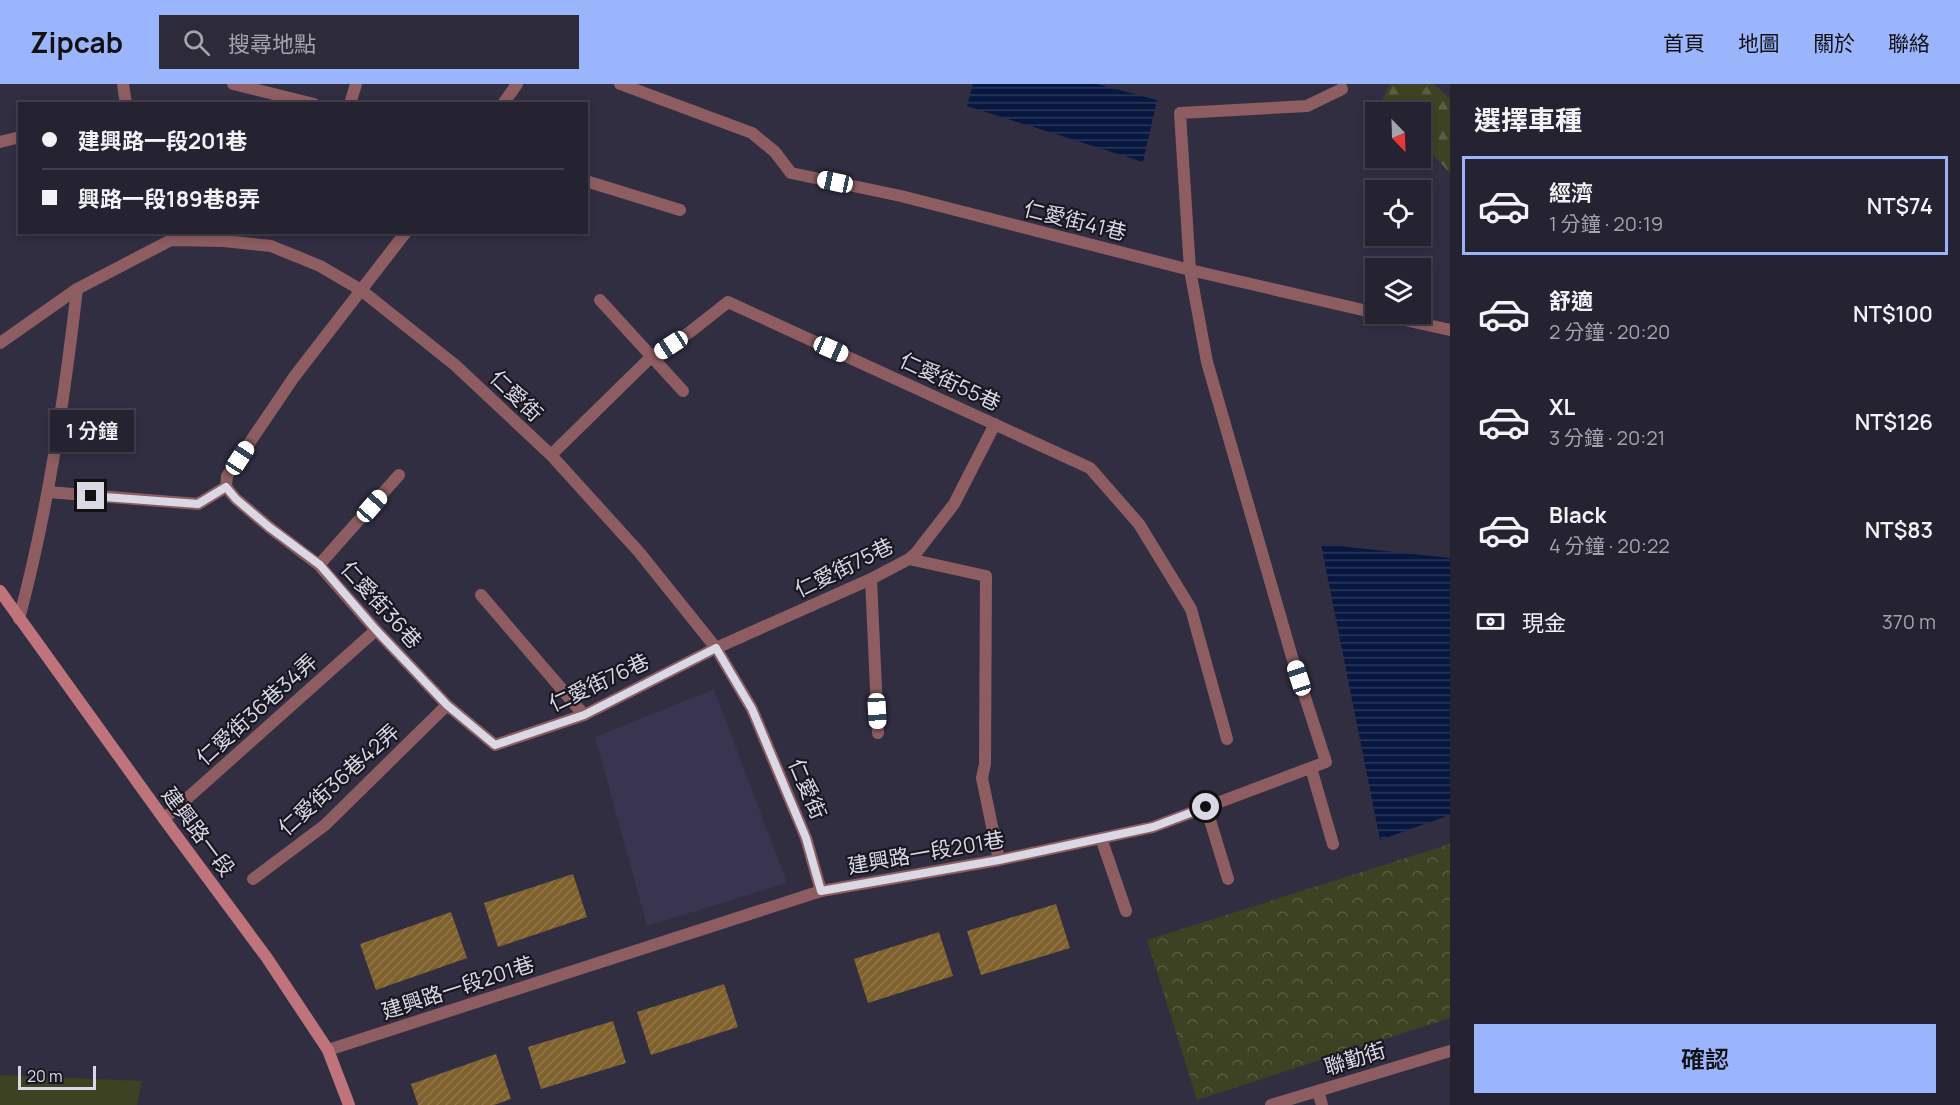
<!DOCTYPE html>
<html lang="zh-TW">
<head>
<meta charset="utf-8">
<style>
	:root { --surface:#252232; --page:#2d2a3a; --text:#f1f3f6; --muted:#a3a4ac; --line:#423f4d; --accent:#9bb5fd }
	body { margin:0; font-family:Manrope,"Noto Sans TC",sans-serif; background:var(--page); color:var(--text); height:100vh; display:flex; flex-direction:column; font-size:22px; white-space:nowrap }
	* { box-sizing:border-box; margin:0 }
	p { font-size:20px; color:var(--muted) }
	.icon { flex:none; width:33px; height:33px; fill:none; stroke:currentColor; stroke-width:2; stroke-linecap:round; stroke-linejoin:round }
	.map { position:relative; flex:1; overflow:hidden }
	.details { display:flex; flex-direction:column; background:var(--surface); width:510px }
	.details>* { flex:none }
	.top-card { position:absolute; left:18px; top:18px; width:570px; height:132px; border-radius:0px; box-shadow:0 3px 9px #0003,0 0 0 2px var(--line); display:grid; align-content:center; height:132px; padding:0 24px; background:var(--surface) }
	.needle { width:39px; rotate:157deg }
	.fabs { position:absolute; left:1365px; top:18px; display:grid; gap:12px }
	.fabs a { display:grid; place-items:center; width:66px; height:66px; border-radius:0px; background:var(--surface); box-shadow:0 3px 9px #0003,0 0 0 2px var(--line); font-size:30px }
	.scale { position:absolute; left:18px; bottom:15px; width:78px; box-sizing:border-box; padding-left:6px; border:3px solid #dad8e5; border-top:0; font-size:16px; line-height:21px; white-space:nowrap; color:#dad8e5; -webkit-text-stroke:4px #191721; paint-order:stroke }
	.end { position:absolute; width:27px; height:27px; margin:-14px; border:8px solid #dad8e5; background:#111; box-shadow:0 0 0 3px #111 }
	.from { border-radius:50% }
	.bubble { position:absolute; height:42px; border-radius:0px; background:var(--surface); box-shadow:0 3px 9px #0003,0 0 0 2px var(--line); font-size:20px; font-weight:600; line-height:42px; text-align:center }
	.car { position:absolute; width:18px; height:36px; margin:-18px -9px; border-radius:8px; box-shadow:0 0 4px 2px #0007; background:linear-gradient(#fff 24%,#345 0 40%,#fff 0 76%,#345 0 86%,#fff 0) }
	.top-card b { display:flex; align-items:center; gap:21px; height:57px; font-size:22px }
	.top-card b+b { border-top:2px solid var(--line) }
	.top-card i { width:15px; height:15px; background:var(--text) }
	ul { padding:0; list-style:none }
	li { display:flex; align-items:center; gap:18px; height:99px; margin:0 12px 9px; padding:0 12px; border:3px solid transparent; border-radius:0px }
	li div { flex:1 }
	li b { display:block; font-size:22px }
	li em { font-style:normal; font-weight:600 }
	li.current { border-color:var(--accent) }
	li>.icon { width:54px; height:54px; stroke-width:1.5 }
	h2 { padding:0 24px; font-size:27px; line-height:72px }
	.pay { display:flex; align-items:center; gap:15px; height:66px; padding:0 24px; font-size:22px }
	.pay p { margin-inline-start:auto }
	.primary-button { display:flex; gap:12px; margin-top:auto; padding:12px 24px }
	.primary-button a { flex:1; height:69px; border-radius:0px; background:var(--accent); color:#111; font-size:24px; font-weight:600; line-height:69px; text-align:center }
	header { display:flex; align-items:center; gap:36px; box-sizing:border-box; height:84px; padding:0 30px; background:var(--accent); color:#111 }
	header strong { font-size:28px }
	nav { display:flex; gap:33px; margin-inline-start:auto; font-size:21px }
	.search { width:420px; height:54px; background:var(--page); display:flex; align-items:center; gap:15px; box-sizing:border-box; padding:0 21px; border-radius:0px; color:var(--muted); font-size:22px }
	main { display:flex; flex:1; min-height:0 }
	.map>svg:first-child { display:block }
	.built { fill:#39344f }
	.forest { fill:url(#forest-firs) }
	.park { fill:url(#park-crowns) }
	.garden { fill:#3d4223 }
	.water { fill:url(#water-rules) }
	.building { fill:url(#building-hatch) }
	.lines { fill:none; stroke-linecap:round; stroke-linejoin:round }
	.lane { stroke:#8d5d61; stroke-width:12 }
	.street { stroke:#8d5d61; stroke-width:12 }
	.secondary { stroke:#bf747c; stroke-width:12 }
	.route { stroke:#dad8e5; stroke-width:8 }
	.labels { text-anchor:middle; stroke-width:4.5; stroke-linejoin:round; paint-order:stroke }
	.street-label { font-size:21px; fill:#dad8e5; stroke:#191721 }
</style>
</head>
<body>
<header>
<strong>Zipcab</strong>
<div class="search"><svg class="icon" aria-label="search" viewBox="0 0 24 24"><circle cx="10" cy="10" r="6"/><path d="M15 15l6 6"/></svg>搜尋地點</div>
<nav><a>首頁</a><a>地圖</a><a>關於</a><a>聯絡</a></nav>
</header>
<main>
<div class="map">
<svg width="1450" height="1021" viewBox="0 0 1450 1021">
	<defs>
		<pattern id="forest-firs" width="22" height="20" patternUnits="userSpaceOnUse" patternTransform="scale(1.5)"><rect width="22" height="20" fill="#3d4223"/><path d="M5 1l3.5 6h-7zM16 11l3.5 6h-7z" fill="#585d43"/></pattern>
		<pattern id="park-crowns" width="20" height="18" patternUnits="userSpaceOnUse" patternTransform="scale(1.5)"><rect width="20" height="18" fill="#3d4223"/><path d="M2 6a3 3 0 1 1 6 0M12 15a3 3 0 1 1 6 0" fill="none" stroke="#585d43"/></pattern>
		<pattern id="water-rules" width="6" height="5" patternUnits="userSpaceOnUse" patternTransform="scale(1.5)"><rect width="6" height="5" fill="#07173f"/><path d="M0 2.5h6" fill="none" stroke="#2b385b"/></pattern>
		<pattern id="building-hatch" width="6" height="6" patternUnits="userSpaceOnUse" patternTransform="scale(1.5)"><rect width="6" height="6" fill="#7f612d"/><path d="M-1 1l2-2M0 6l6-6M5 7l2-2" fill="none" stroke="#91774b"/></pattern>
	</defs>
	<rect width="100%" height="100%" fill="#312e42"/>
	<!-- built -->
	<path class="built" d="M714,605L787,799L647,842L595,653Z"/>
	<!-- forest -->
	<path class="forest" d="M1390,0H1434L1450,15V89L1421,58L1420,28H1394L1382,16Z"/>
	<!-- park -->
	<path class="park" d="M1450,760V934L1197,1016L1147,856Z"/>
	<!-- garden -->
	<path class="garden" d="M0,991L142,997L137,1021H0Z"/>
	<!-- water -->
	<path class="water" d="M973,0H1097L1157,16L1143,78L967,22Z
		M1321,460L1450,474V731L1380,756Z"/>
	<!-- building -->
	<path class="building" d="M573,790L587,833L498,863L484,819Z
		M1056,820L1070,864L981,891L967,847Z
		M451,828L467,874L376,906L360,860Z
		M939,848L953,892L868,919L854,875Z
		M724,900L738,943L651,971L637,928Z
		M613,937L626,979L541,1005L528,963Z
		M496,970L511,1015L494,1021H418L411,1000Z"/>
	<g class="lines">
		<!-- lane -->
		<path class="lane" d="M123,0L126,20
			M233,0L314,20
			M620,0L752,49L775,68L791,89L901,112L1190,186L1376,229
			M350,20L356,0
			M503,20L517,0
			M0,58L20,53
			M586,97L680,126
			M406,148L294,293L227,392L226,403L236,415L269,443L319,481L376,546L447,621L495,661L584,631L716,564L871,495L909,475L916,469L954,420L995,340
			M600,216L683,307
			M1377,230L1450,246
			M551,371L651,273L690,248L728,218L1090,384L1139,440L1191,525L1227,655
			M48,408L198,420L226,403
			M909,475L986,492L985,680L982,694L999,776
			M319,481L399,391
			M871,495L878,649
			M481,511L584,631
			M19,535C48,426 64,317 77,205
			M1311,684L1333,760
			M1206,723L1228,795
			M164,735L376,546
			M1101,754L1126,827
			M253,795L325,741L447,621
			M328,966L821,807L999,776L1153,743L1326,678L1292,573L1207,278L1190,186L1180,29L1307,22L1342,5"/>
		<!-- street -->
		<path class="street" d="M0,259L77,205L171,156L224,157L271,162L320,182L361,206L455,281L551,371L639,468L716,564L752,625L806,754L821,807
			M1318,1007L1322,1021
			M1271,1021L1450,967"/>
		<!-- secondary -->
		<path class="secondary" d="M0,507L164,735L267,874L328,966L349,1021"/>
	</g>
	<g class="lines">
		<!-- route -->
		<path class="route" d="M91,412L198,420L226,403L236,415L269,443L320,481L376,546L447,621L495,661L584,631L716,564L752,625L806,754L821,807L999,776L1153,743L1206,723"/>
	</g>
	<g class="labels">
		<!-- street labels -->
		<g class="street-label">
			<text transform="translate(1075 137) rotate(14)" y="7">仁愛街41巷</text>
			<text transform="translate(950 298) rotate(25)" y="7">仁愛街55巷</text>
			<text transform="translate(516 312) rotate(44)" y="7">仁愛街</text>
			<text transform="translate(844 484) rotate(-26)" y="7">仁愛街75巷</text>
			<text transform="translate(381 521) rotate(48)" y="7">仁愛街36巷</text>
			<text transform="translate(599 599) rotate(-25)" y="7">仁愛街76巷</text>
			<text transform="translate(257 626) rotate(-42)" y="7">仁愛街36巷34弄</text>
			<text transform="translate(339 696) rotate(-42)" y="7">仁愛街36巷42弄</text>
			<text transform="translate(807 705) rotate(67)" y="7">仁愛街</text>
			<text transform="translate(198 748) rotate(53)" y="7">建興路一段</text>
			<text transform="translate(926 769) rotate(-10)" y="7">建興路一段201巷</text>
			<text transform="translate(458 904) rotate(-18)" y="7">建興路一段201巷</text>
			<text transform="translate(1355 975) rotate(-17)" y="7">聯勤街</text>
		</g>
	</g>
</svg>
<div class="fabs">
<a><svg class="needle" viewBox="-14 -14 28 28"><path d="M0-13l5 13h-10z" fill="#e53935"/><path d="M0 13l5-13h-10z" fill="#a3a4ac"/></svg></a>
<a><svg class="icon" aria-label="locate" viewBox="0 0 24 24"><circle cx="12" cy="12" r="6"/><path d="M12 2v4M12 18v4M2 12h4M18 12h4"/></svg></a>
<a><svg class="icon" aria-label="layers" viewBox="0 0 24 24"><path d="M12 4l9 5-9 5-9-5zM3 14l9 5 9-5"/></svg></a>
</div>
<div class="scale">20 m</div>
<i class="end from" style="left:1206px;top:723px"></i>
<i class="end" style="left:91px;top:412px"></i>
<div class="bubble" style="left:50px;top:326px;width:84px">1 分鐘</div>
<i class="car" style="left:835px;top:98px;rotate:282deg"></i>
<i class="car" style="left:671px;top:261px;rotate:237deg"></i>
<i class="car" style="left:831px;top:265px;rotate:114deg"></i>
<i class="car" style="left:240px;top:374px;rotate:33deg"></i>
<i class="car" style="left:372px;top:422px;rotate:41deg"></i>
<i class="car" style="left:1299px;top:594px;rotate:342deg"></i>
<i class="car" style="left:877px;top:627px;rotate:177deg"></i>
<div class="top-card">
<b><i class="from"></i>建興路一段201巷</b>
<b><i></i>興路一段189巷8弄</b>
</div>
</div>
<section class="details">
<h2>選擇車種</h2>
<ul>
<li class="current"><svg class="icon" aria-label="car" viewBox="0 0 24 24"><path d="M5 17H2v-5l4-1 3-4h7l3 4 3 1v5h-3M9 17h6M6 11h13"/><circle cx="7" cy="17" r="2"/><circle cx="17" cy="17" r="2"/></svg><div><b>經濟</b><p>1 分鐘 · 20:19</p></div><em>NT$74</em></li>
<li><svg class="icon" aria-label="car" viewBox="0 0 24 24"><path d="M5 17H2v-5l4-1 3-4h7l3 4 3 1v5h-3M9 17h6M6 11h13"/><circle cx="7" cy="17" r="2"/><circle cx="17" cy="17" r="2"/></svg><div><b>舒適</b><p>2 分鐘 · 20:20</p></div><em>NT$100</em></li>
<li><svg class="icon" aria-label="car" viewBox="0 0 24 24"><path d="M5 17H2v-5l4-1 3-4h7l3 4 3 1v5h-3M9 17h6M6 11h13"/><circle cx="7" cy="17" r="2"/><circle cx="17" cy="17" r="2"/></svg><div><b>XL</b><p>3 分鐘 · 20:21</p></div><em>NT$126</em></li>
<li><svg class="icon" aria-label="car" viewBox="0 0 24 24"><path d="M5 17H2v-5l4-1 3-4h7l3 4 3 1v5h-3M9 17h6M6 11h13"/><circle cx="7" cy="17" r="2"/><circle cx="17" cy="17" r="2"/></svg><div><b>Black</b><p>4 分鐘 · 20:22</p></div><em>NT$83</em></li>
</ul>
<div class="pay"><svg class="icon" aria-label="cash" viewBox="0 0 24 24"><path d="M3 7h18v10H3z"/><circle cx="12" cy="12" r="2"/></svg>現金<p>370 m</p></div>
<div class="primary-button"><a>確認</a></div>
</section>
</main>
</body>
</html>
